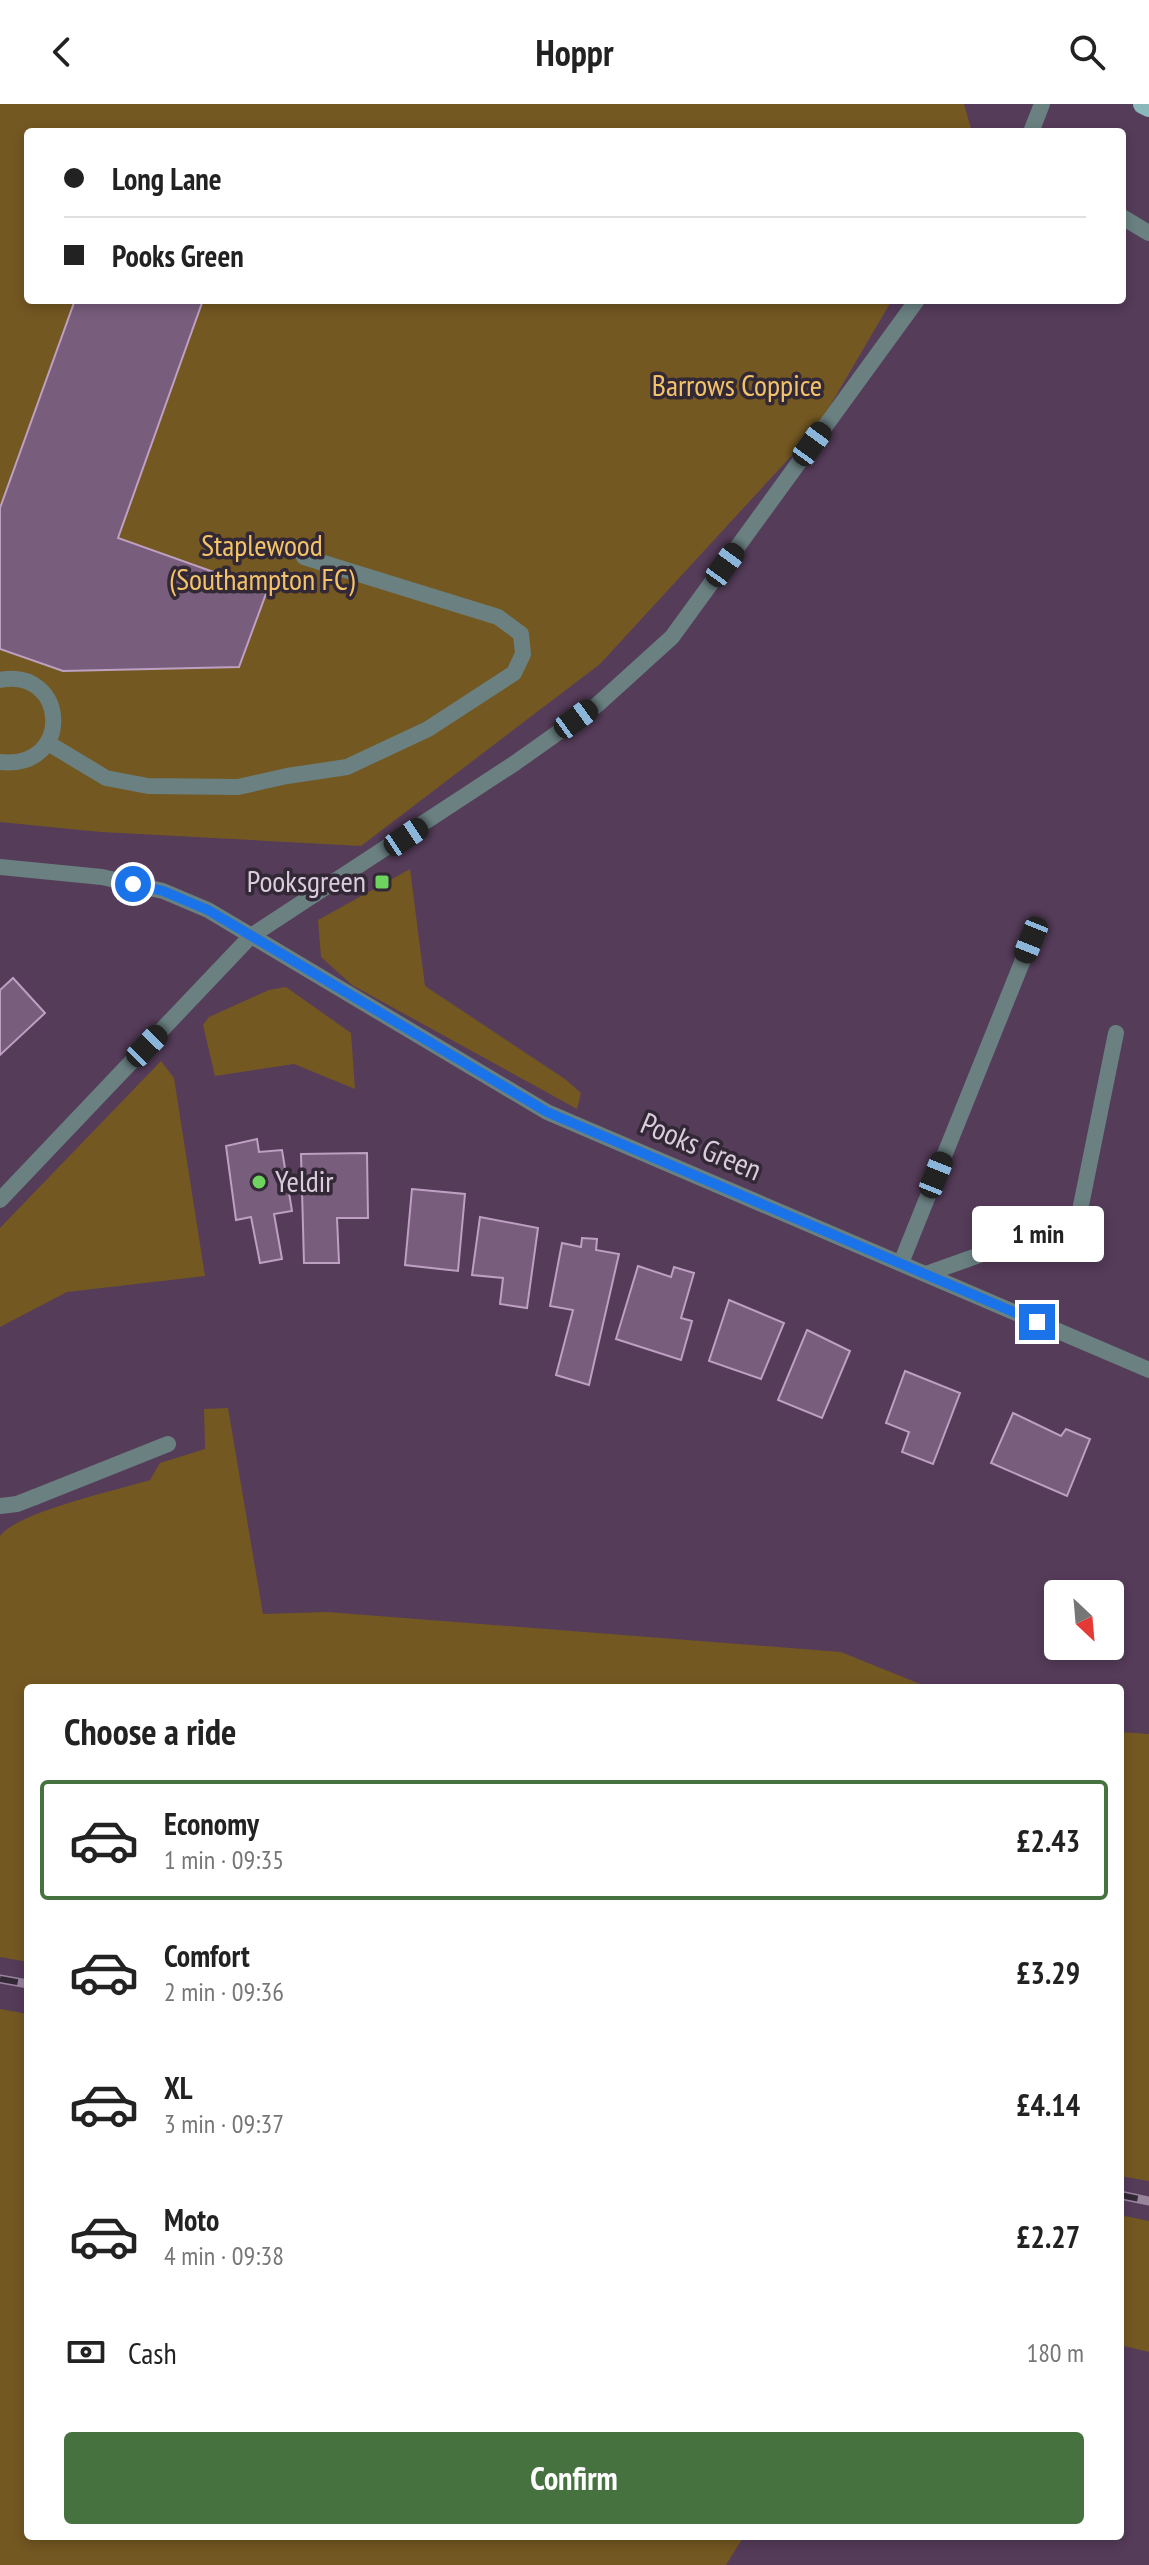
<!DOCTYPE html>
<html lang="en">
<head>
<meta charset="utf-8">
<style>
	:root { --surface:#fff; --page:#f6f6f6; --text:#222; --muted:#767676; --line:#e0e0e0; --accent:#45723e }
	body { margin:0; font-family:"PT Sans Narrow",sans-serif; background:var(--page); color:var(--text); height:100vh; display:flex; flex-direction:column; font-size:30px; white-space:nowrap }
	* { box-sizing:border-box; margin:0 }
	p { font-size:26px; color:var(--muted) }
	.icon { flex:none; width:44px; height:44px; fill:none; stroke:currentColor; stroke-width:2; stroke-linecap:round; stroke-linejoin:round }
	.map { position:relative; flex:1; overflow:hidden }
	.details { position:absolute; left:24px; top:1580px; width:1100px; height:856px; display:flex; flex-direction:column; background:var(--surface); border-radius:8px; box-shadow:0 4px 12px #0003 }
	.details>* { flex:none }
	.banner { position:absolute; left:24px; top:24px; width:1102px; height:176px; border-radius:8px; box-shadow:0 4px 12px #0003; display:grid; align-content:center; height:176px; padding:0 40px; background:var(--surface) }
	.needle { width:52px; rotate:154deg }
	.buttons { position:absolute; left:1044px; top:1476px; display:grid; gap:16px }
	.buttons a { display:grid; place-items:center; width:80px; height:80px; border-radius:8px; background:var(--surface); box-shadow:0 4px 12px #0003; font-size:40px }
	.end { position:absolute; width:36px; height:36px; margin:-18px; border:10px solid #1a73e8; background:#fff; box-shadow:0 0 0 4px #fff }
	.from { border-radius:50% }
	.bubble { position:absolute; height:56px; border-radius:8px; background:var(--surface); box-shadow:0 4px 12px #0003; font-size:26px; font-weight:700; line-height:56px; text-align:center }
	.car { position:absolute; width:24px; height:48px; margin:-24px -12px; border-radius:10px; box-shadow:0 0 6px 2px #0007; background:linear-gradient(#222 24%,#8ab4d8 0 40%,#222 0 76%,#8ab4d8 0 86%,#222 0) }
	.banner b { display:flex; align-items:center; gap:28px; height:76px; font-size:30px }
	.banner b+b { border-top:2px solid var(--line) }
	.banner i { width:20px; height:20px; background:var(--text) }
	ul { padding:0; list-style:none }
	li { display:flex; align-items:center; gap:24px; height:120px; margin:0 16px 12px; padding:0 24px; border:4px solid transparent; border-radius:8px }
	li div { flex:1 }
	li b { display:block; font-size:30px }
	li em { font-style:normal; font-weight:700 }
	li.current { border-color:var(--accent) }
	li>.icon { width:72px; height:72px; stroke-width:1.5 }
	h2 { padding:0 40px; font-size:36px; line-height:96px }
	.pay { display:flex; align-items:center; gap:20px; height:88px; padding:0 40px; font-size:30px }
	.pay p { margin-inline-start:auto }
	.cta { display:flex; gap:16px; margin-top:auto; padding:16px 40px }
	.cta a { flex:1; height:92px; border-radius:8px; background:var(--accent); color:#fff; font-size:32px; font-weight:700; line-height:92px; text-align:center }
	header { display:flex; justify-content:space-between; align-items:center; height:104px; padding:0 40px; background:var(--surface); font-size:36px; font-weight:700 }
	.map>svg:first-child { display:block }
	.green { fill:#745822 }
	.building { fill:#785e7c; stroke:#bda0c2; stroke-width:2 }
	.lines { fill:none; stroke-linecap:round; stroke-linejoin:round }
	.service { stroke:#6a8081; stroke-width:16 }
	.minor { stroke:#6a8081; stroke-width:16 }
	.tertiary { stroke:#6a8081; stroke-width:16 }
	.primary { stroke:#8ab8bb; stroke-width:20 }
	.rail-casing { stroke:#98849c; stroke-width:9 }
	.rail { stroke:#332835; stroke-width:6; stroke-dasharray:18; stroke-linecap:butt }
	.route { stroke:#1a73e8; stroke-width:10 }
	.poi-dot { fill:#6fd360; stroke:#332835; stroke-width:3 }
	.labels { text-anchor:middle; stroke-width:7; stroke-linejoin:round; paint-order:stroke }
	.park-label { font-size:30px; fill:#f3c369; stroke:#332835 }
	.poi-label { font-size:30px; fill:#dacbdd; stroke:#332835; text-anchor:end }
	.street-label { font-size:30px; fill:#dacbdd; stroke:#332835 }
</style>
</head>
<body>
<header><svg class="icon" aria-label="back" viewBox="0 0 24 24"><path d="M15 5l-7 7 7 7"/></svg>Hoppr<svg class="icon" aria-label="search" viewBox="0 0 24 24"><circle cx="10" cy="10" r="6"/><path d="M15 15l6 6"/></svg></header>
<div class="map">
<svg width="1149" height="2461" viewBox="0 0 1149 2461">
	<rect width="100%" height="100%" fill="#553c59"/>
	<!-- green -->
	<path class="green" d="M0,0H964L972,28H28V196H892L817,324L600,560L361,742L101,728L0,718Z
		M410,765L425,882L565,975L581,989L577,1005L352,881L321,853L318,816Z
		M286,883L351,929L355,985L294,960L215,972L203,921L209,913L269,886Z
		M161,957L174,974L205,1172L67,1188L0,1223V1124Z
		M228,1304L263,1510L327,1508L841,1548L930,1584H28V1858L0,1853V1432C17,1408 118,1386 150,1376L160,1359L205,1345L204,1305Z
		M1120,1628L1149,1630V2077L1120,2072Z
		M0,1905L28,1910V2432H744L726,2461H0Z
		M1120,2111L1149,2117V2248L1120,2241Z"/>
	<!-- building -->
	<path class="building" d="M75,196H203L118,434L267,487L239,563L63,567L0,545V404Z
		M13,874L45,909L0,951V886Z
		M257,1035L259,1048L282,1046L292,1107L274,1110L282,1155L260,1159L251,1113L236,1116L226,1042Z
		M367,1049L368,1114H337L339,1159H304L301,1050Z
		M412,1085L465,1090L458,1167L405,1161Z
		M480,1113L538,1124L527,1204L500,1200L503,1174L472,1171Z
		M582,1134L597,1135L596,1146L619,1150L589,1281L556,1271L573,1206L550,1202L562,1139L581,1143Z
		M638,1162L671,1173L674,1163L694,1169L681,1214L692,1217L681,1256L616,1235Z
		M729,1196L784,1219L761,1275L709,1257Z
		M807,1226L850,1247L822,1314L778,1296Z
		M905,1267L960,1289L933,1360L902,1348L909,1328L886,1319Z
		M1013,1309L1061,1332L1066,1325L1090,1335L1067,1392L991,1359Z"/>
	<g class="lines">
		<!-- service -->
		<path class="service" d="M0,576C68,563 74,666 0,658
			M48,639L106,674L148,682L238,683L287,672L347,663L428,625L514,569L523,550L521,530L498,513L304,453
			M901,1159L1031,836
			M926,1170L1078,1116L1116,929
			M35,1393L168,1340"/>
		<!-- minor -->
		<path class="minor" d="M1122,113L1149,129
			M0,763L102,773L163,787L208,806L547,1008L1149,1266
			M0,1402L17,1400L35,1393"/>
		<!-- tertiary -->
		<path class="tertiary" d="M1031,28L1042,0
			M0,1096L251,832L515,659L597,601L672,533L917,196"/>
		<!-- primary -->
		<path class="primary" d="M1143,0L1149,3"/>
		<defs>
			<path id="rail" d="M0,1875L28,1880
				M1120,2091L1149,2097"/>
		</defs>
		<!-- rail casing -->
		<use href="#rail" class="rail-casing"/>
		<!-- rail -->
		<use href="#rail" class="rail"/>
	</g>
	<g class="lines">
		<!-- route -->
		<path class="route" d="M133,780L163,787L208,806L547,1008L1037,1218"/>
	</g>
	<!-- markers -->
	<g class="poi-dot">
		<rect x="374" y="770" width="16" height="16" rx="4"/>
		<circle cx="259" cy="1078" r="8"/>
	</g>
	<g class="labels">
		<!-- park labels -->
		<g class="park-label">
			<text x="737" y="292">Barrows Coppice</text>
			<text x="262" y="452">Staplewood<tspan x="262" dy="34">(Southampton FC)</tspan></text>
		</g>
		<!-- poi labels -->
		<g class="poi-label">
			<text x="366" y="788">Pooksgreen</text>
			<text x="275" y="1088" text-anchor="start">Yeldir</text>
		</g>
		<!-- street labels -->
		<g class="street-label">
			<text transform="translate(701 1043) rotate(23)" y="10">Pooks Green</text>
		</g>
	</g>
</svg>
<div class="buttons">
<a><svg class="needle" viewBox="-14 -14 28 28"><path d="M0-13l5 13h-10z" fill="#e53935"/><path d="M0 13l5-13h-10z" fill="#767676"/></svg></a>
</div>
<i class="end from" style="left:133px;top:780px"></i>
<i class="end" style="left:1037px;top:1218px"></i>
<div class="bubble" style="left:972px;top:1102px;width:132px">1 min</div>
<i class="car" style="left:812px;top:340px;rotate:36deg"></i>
<i class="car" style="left:725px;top:461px;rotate:36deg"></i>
<i class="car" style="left:576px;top:615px;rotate:54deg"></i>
<i class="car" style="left:406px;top:733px;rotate:56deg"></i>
<i class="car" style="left:1031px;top:836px;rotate:202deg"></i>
<i class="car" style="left:147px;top:942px;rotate:44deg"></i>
<i class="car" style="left:936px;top:1071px;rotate:22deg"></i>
<div class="banner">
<b><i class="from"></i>Long Lane</b>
<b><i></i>Pooks Green</b>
</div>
<section class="details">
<h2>Choose a ride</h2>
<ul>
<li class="current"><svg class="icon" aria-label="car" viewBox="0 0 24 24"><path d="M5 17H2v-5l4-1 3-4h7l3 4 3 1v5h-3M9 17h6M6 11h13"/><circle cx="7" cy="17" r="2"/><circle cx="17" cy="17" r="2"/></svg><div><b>Economy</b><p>1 min · 09:35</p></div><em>£2.43</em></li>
<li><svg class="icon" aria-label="car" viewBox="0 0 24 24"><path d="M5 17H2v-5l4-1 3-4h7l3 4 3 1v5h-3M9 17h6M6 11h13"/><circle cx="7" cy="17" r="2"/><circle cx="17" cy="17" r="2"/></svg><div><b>Comfort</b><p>2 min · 09:36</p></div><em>£3.29</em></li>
<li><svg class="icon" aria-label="car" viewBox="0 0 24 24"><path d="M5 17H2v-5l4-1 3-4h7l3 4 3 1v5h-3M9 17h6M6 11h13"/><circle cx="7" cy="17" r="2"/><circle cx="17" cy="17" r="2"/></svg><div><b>XL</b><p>3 min · 09:37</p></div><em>£4.14</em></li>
<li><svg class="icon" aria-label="car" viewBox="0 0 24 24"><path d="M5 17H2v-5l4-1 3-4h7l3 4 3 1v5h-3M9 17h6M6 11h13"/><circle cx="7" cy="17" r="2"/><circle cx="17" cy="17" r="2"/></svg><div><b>Moto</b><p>4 min · 09:38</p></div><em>£2.27</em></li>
</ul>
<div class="pay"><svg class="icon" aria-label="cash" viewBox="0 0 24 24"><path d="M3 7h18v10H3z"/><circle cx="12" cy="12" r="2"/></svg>Cash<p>180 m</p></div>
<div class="cta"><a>Confirm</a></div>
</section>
</div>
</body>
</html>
